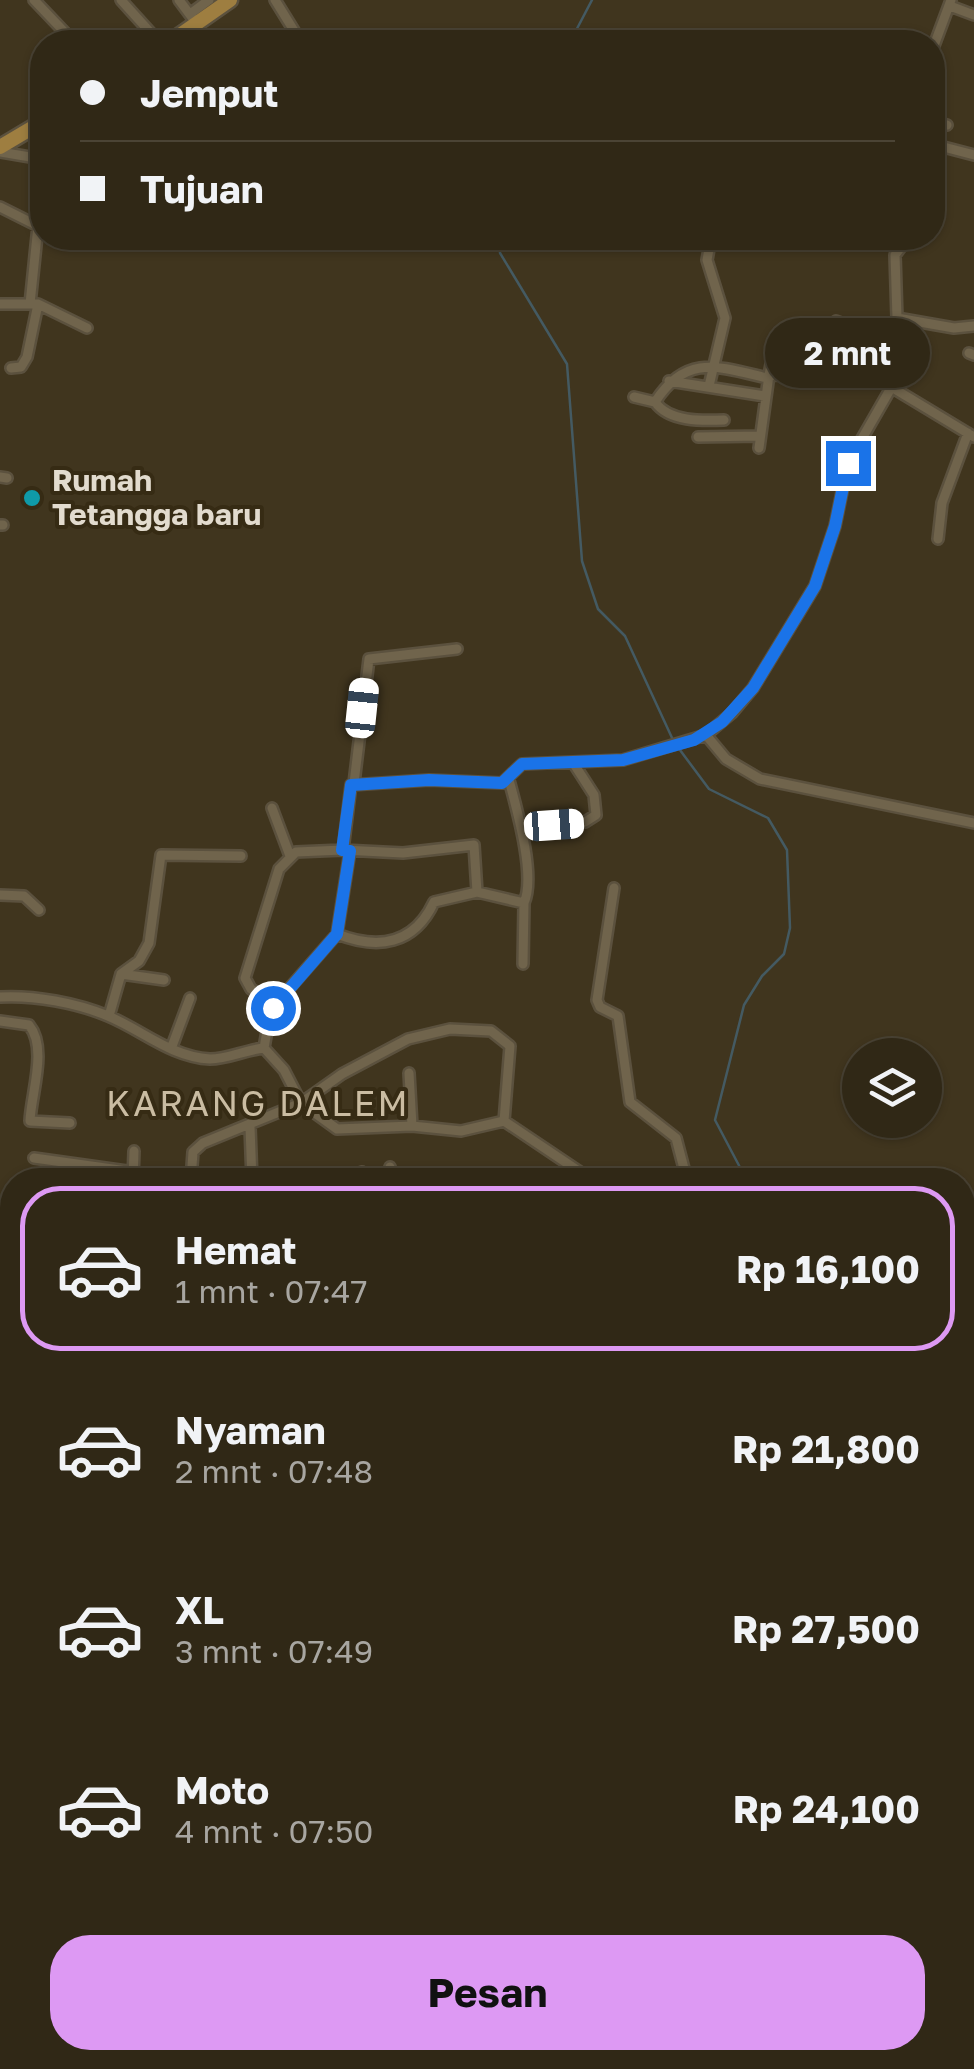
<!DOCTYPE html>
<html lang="id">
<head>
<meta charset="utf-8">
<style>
	:root { --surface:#302816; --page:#3c3423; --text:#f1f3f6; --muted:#a8a6a1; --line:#4b4435; --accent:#dd99f3 }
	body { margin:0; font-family:"Golos Text",sans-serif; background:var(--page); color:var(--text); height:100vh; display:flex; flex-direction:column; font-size:38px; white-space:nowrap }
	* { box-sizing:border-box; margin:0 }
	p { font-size:32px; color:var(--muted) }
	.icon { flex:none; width:55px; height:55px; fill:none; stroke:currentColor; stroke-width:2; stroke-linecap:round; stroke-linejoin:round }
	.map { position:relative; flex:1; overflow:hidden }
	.panel { position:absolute; left:0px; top:1168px; width:975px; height:902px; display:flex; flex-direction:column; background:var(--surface); border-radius:40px 40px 0 0; box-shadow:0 2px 8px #0004,0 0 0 2px var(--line) }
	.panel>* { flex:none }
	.guide { position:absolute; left:30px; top:30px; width:915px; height:220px; border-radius:40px; box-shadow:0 2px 8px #0004,0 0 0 2px var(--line); display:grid; align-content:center; height:220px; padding:0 50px; background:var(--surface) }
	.buttons { position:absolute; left:842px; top:1038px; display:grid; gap:20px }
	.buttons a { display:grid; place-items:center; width:100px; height:100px; border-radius:50%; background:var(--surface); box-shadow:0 2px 8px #0004,0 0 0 2px var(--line); font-size:50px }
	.end { position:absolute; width:45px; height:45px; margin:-22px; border:12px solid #1a73e8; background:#fff; box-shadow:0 0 0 5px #fff }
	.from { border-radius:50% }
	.bubble { position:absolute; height:70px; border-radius:35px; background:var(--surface); box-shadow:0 2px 8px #0004,0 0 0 2px var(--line); font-size:32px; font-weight:700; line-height:70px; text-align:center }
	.car { position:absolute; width:30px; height:60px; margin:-30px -15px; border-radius:12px; box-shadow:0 0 8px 2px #0007; background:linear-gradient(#fff 24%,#345 0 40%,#fff 0 76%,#345 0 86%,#fff 0) }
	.guide b { display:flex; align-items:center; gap:35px; height:95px; font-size:38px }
	.guide b+b { border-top:2px solid var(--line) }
	.guide i { width:25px; height:25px; background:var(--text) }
	ul { padding:18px 0 0; list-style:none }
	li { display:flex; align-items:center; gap:30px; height:165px; margin:0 20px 15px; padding:0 30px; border:5px solid transparent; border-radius:40px }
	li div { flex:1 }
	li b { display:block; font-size:38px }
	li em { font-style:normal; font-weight:700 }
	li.on { border-color:var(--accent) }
	li>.icon { width:90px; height:90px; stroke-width:1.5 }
	.primary-button { display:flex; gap:20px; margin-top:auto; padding:20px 50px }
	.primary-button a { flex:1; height:115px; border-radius:40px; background:var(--accent); color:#111; font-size:40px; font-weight:700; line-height:115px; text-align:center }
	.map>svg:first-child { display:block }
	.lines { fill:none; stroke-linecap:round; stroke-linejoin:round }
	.stream { stroke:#445a62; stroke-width:2.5 }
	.street-casing { stroke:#5b513e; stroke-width:14 }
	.secondary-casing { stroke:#5b513e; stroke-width:18 }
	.primary-casing { stroke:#5b513e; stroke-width:19 }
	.street { stroke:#70644c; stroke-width:9 }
	.secondary { stroke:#877146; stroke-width:12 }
	.primary { stroke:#9e7e40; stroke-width:14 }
	.route { stroke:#1a73e8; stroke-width:12 }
	.culture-dot { fill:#0f9aa8; stroke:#362b14; stroke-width:4 }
	.labels { text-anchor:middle; stroke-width:8; stroke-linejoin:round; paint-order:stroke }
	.poi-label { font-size:30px; font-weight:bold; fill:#e2dbce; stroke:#362b14; text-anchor:start }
	.quarter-label { font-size:35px; letter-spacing:2.5px; fill:#cabca2; stroke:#362b14 }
</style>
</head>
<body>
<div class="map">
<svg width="974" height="2069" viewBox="0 0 974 2069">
	<rect width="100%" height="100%" fill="#40351e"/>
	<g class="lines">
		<!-- stream -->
		<path class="stream" d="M570,42L592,0
			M499,238L500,253L567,364L582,561L598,609L625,636L673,740
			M677,746L709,789L768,818L787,850L790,928L784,954L762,976L744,1005L715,1120L744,1175
			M962,1321L974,1324"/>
		<defs>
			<path id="street" d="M34,0L74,42
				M121,0L159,42
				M179,0L197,24
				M275,0L301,42
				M950,6L974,15
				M190,14L209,0
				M932,51L951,0
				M932,121L947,125
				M932,144L974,155
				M0,152L42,159
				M0,207L38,226L30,304
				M0,304H38L87,328
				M897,318L954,328L974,326
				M836,321L879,337
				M969,353L974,355
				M11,368L21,367L27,357L38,304
				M769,375L776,337
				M873,376L874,344L897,318L895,255L908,238
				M669,381L765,396
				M709,386L725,318L707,260L711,238
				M634,397L655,402C686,354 717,366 767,378
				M655,402C669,422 702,421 724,420
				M698,437L760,436
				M759,448L769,375L873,376L974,437
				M0,477L7,478
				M0,525H3
				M938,539L942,503L968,433
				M706,735L726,759L760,779L974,823
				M509,780C517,810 536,876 524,903
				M354,783L369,659L457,649
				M272,808L290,856
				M554,825L585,822L596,815L594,795L574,764
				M343,850L403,853L474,845L477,892L524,903L523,964
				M350,851L337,934C378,950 414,945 434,902L477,892
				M614,888L597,1000L600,1007L618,1016L630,1102L676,1138L687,1180
				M0,895L24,896L39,910
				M121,974L164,980
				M0,997C34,995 77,1003 108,1016C142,1030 171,1057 210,1059C228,1059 245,1050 264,1048L284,1070L301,1103L337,1129L412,1126L461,1131L504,1121L586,1176
				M273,1007L337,934
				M109,1016L121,974L139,961L149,943L161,855L241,856
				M0,1021L29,1025C48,1048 31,1094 30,1121L70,1123
				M264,1048L272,1002L251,989L245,978L279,869L296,852L343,850L351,785L429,780L502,783L522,764L623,760L706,735L732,713L753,688L815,586L835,526L848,463L891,388
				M171,1049L190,998
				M409,1073L412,1126
				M250,1127L252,1180
				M34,1158L134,1172
				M362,1172L363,1180
				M133,1180L134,1151
				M191,1180L193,1152L203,1143L301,1103L342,1074L408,1039L450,1029L491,1031L510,1046L504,1121
				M386,1180L390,1167
				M0,1303L6,1261
				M0,1420L12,1421
				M0,1600L12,1598
				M0,1665L4,1697L12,1706
				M8,1988H12
				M0,2039H12
				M209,2058V2069
				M498,2058L513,2059
				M513,2062L571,2066
				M68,2069V2058
				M272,2069L278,2063L306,2069
				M356,2069L357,2058"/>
			<path id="secondary" d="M582,1180L586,1176L596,1180
				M737,1180L820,1175L871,1180
				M922,1180L942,1176L951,1180
				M962,1211L974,1235
				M0,1326L12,1325"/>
			<path id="primary" d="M170,42L230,0
				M0,147L42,122"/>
		</defs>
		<!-- street casing -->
		<use href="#street" class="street-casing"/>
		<!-- secondary casing -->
		<use href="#secondary" class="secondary-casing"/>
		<!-- primary casing -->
		<use href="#primary" class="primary-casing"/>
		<!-- street -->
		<use href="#street" class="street"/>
		<!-- secondary -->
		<use href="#secondary" class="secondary"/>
		<!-- primary -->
		<use href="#primary" class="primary"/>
	</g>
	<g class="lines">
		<!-- route -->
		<path class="route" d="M273,1008L337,934L350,851L342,850L351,785L429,780L502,783L522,764L623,760L694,740L722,722L753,688L815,586L835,526L848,463"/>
	</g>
	<!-- markers -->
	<circle class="culture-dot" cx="32" cy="498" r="10"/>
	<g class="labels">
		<!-- poi labels -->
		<g class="poi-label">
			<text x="52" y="491">Rumah<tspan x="52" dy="34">Tetangga baru</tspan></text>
		</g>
		<!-- quarter labels -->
		<g class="quarter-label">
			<text x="258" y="1116">KARANG DALEM</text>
		</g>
	</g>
</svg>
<div class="buttons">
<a><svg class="icon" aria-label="layers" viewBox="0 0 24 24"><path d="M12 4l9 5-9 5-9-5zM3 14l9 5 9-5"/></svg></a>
</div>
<i class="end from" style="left:273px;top:1008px"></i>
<i class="end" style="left:848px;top:463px"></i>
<div class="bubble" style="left:765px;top:318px;width:165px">2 mnt</div>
<i class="car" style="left:362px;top:708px;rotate:6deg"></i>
<i class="car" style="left:554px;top:825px;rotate:86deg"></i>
<div class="guide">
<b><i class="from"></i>Jemput</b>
<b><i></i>Tujuan</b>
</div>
<section class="panel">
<ul>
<li class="on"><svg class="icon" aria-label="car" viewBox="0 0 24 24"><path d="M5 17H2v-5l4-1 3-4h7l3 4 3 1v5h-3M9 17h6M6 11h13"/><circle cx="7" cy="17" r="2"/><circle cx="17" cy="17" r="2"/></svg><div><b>Hemat</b><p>1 mnt · 07:47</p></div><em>Rp 16,100</em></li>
<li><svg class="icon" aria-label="car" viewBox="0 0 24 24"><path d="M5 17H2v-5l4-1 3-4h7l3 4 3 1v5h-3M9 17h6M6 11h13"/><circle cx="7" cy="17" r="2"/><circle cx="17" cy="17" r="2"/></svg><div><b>Nyaman</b><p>2 mnt · 07:48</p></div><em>Rp 21,800</em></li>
<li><svg class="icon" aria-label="car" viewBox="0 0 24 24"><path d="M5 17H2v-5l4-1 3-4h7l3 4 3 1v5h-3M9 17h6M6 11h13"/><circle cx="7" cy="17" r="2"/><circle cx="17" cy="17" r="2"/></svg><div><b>XL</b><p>3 mnt · 07:49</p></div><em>Rp 27,500</em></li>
<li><svg class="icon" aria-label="car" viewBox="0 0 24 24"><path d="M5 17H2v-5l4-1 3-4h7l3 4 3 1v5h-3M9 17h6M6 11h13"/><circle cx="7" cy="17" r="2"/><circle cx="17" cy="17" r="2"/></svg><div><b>Moto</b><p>4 mnt · 07:50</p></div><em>Rp 24,100</em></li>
</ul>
<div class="primary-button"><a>Pesan</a></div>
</section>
</div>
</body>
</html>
